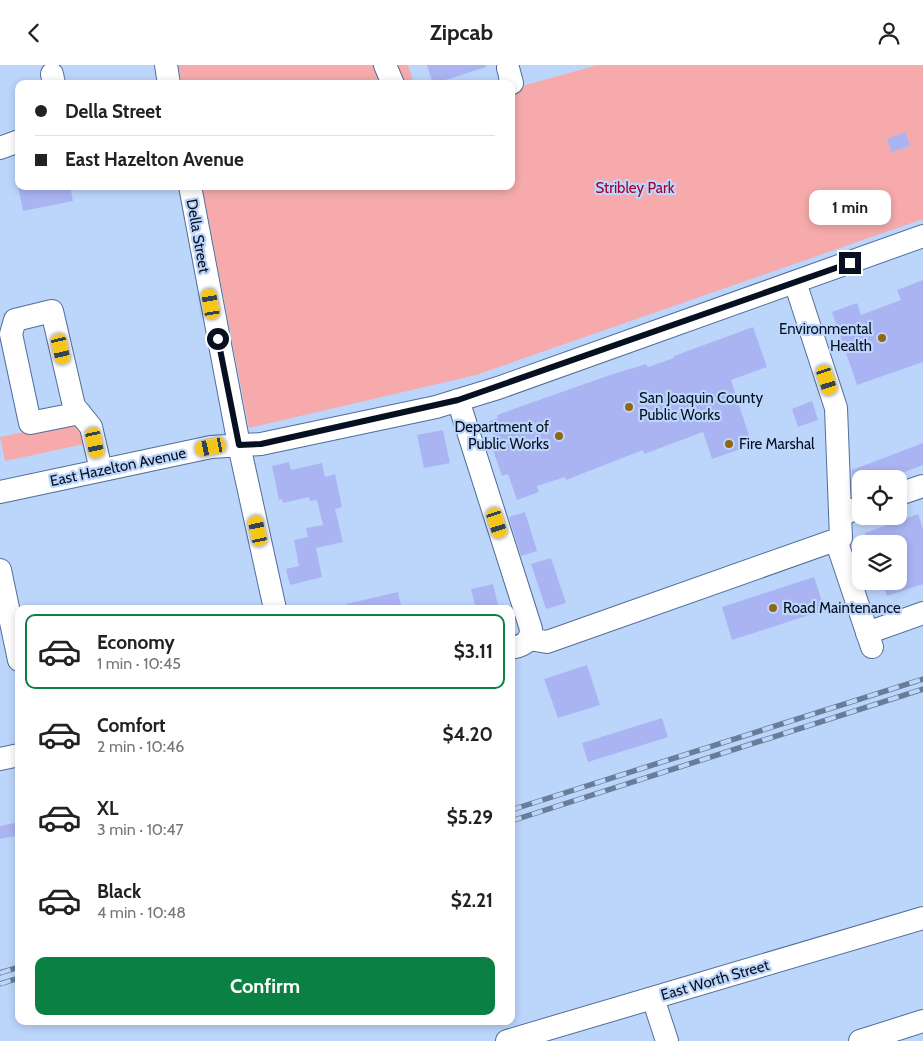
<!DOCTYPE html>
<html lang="en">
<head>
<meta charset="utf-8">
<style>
	:root { --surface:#fff; --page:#f2f2f2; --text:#222; --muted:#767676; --line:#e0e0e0; --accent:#0b8043 }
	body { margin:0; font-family:Cabin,sans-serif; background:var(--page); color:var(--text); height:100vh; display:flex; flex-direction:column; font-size:19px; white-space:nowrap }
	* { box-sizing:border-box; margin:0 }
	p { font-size:16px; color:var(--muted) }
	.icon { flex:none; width:28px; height:28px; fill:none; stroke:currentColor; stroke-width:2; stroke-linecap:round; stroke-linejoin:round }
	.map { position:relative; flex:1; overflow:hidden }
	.side { position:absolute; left:15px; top:540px; width:500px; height:420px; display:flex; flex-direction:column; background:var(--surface); border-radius:10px; box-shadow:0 2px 8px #0003 }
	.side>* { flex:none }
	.hud { position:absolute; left:15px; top:15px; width:500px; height:110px; border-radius:10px; box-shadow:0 2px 8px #0003; display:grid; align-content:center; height:110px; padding:0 20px; background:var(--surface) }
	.tools { position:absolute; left:852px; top:405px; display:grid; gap:10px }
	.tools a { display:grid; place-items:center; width:55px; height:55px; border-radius:10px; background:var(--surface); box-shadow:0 2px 8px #0003; font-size:25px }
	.end { position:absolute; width:22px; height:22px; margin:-11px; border:6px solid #061020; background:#fff; box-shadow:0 0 0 2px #fff }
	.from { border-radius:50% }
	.bubble { position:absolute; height:35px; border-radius:10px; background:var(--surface); box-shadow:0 2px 8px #0003; font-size:16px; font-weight:700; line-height:35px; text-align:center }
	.car { position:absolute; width:15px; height:30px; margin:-15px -8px; border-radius:6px; box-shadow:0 0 4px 1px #0007; background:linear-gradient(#f5c518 24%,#345 0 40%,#f5c518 0 76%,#345 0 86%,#f5c518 0) }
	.hud b { display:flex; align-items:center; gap:18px; height:48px; font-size:19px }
	.hud b+b { border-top:1px solid var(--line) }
	.hud i { width:12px; height:12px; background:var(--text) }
	ul { padding:9px 0 0; list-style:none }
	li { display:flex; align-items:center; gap:15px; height:75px; margin:0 10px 8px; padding:0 10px; border:2px solid transparent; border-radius:10px }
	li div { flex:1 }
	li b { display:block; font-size:19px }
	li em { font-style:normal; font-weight:700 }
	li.current { border-color:var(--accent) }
	li>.icon { width:45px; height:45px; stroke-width:1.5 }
	.cta { display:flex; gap:10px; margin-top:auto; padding:10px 20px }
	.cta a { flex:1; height:58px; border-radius:10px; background:var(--accent); color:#fff; font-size:20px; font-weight:700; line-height:58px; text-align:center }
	header { display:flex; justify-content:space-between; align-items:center; height:65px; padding:0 20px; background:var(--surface); font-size:22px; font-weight:700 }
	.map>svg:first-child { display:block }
	.green { fill:#f6aaab }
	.building { fill:#abb4f3 }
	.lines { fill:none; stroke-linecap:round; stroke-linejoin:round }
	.minor-casing { stroke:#516e98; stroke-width:24 }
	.minor { stroke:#fff; stroke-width:22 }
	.rail-casing { stroke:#697c98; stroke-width:5.5 }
	.rail { stroke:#bcd5fb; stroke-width:4; stroke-dasharray:11; stroke-linecap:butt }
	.route { stroke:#061020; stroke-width:6 }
	.poi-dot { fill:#926711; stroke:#bcd5fb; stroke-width:2 }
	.labels { text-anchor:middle; stroke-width:4.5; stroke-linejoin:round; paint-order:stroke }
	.park-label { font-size:15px; fill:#a3012d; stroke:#bcd5fb }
	.street-label { font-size:15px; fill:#061020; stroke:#bcd5fb }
	.poi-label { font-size:15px; fill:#061020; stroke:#bcd5fb; text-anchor:start }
</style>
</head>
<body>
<header><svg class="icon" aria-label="back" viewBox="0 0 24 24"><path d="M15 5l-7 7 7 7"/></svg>Zipcab<svg class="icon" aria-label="person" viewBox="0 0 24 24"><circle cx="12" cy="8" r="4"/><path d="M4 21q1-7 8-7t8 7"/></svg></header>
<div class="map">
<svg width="923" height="976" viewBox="0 0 923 976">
	<rect width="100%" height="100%" fill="#bcd5fb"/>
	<!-- green -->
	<path class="green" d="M178,0H408L414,19H182Z
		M598,0H923V154L476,310L249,363L202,121H511V24Z
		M84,354L89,378L5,396L0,372Z"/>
	<!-- building -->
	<path class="building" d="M427,0H486V2L433,19Z
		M906,67L910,81L891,87L887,74Z
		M18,121H70L73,136L23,146Z
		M923,215V297L857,320L832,247L857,238L861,250L901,235L897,225Z
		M753,262L767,302L731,315L752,380L712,394L703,367L644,389L643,385L566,415L565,412L537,421L539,427L517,435L508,409L502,411L491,379L496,377L489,356L498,353L497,350L610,310L646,299L648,302L674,293V291Z
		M812,336L818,355L798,362L792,344Z
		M443,365L450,398L424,403L417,370Z
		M923,378V400L886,414H852V405Z
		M289,397L291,405L322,398L325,412L335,409L342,442L335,444L343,477L316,483L322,512L290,520L286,504L299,501L294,475L308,472L306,463L323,460L317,435L310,436L309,432L283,438L282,434L279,435L272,401Z
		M525,447L537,486L521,491L509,452Z
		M918,449L923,464V519L887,531L882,516H899V479H868L865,468Z
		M551,493L566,538L546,544L531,499Z
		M814,512L825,545L732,575L722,542Z
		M493,519L499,544H476L471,524Z
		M398,527L402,544H346V539Z
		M587,600L600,640L558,653L544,614Z
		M662,653L668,672L588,697L582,678Z
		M19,757V770L0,774V761Z"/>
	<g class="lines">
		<defs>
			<path id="minor" d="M166,0L169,19
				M385,0L393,19
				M508,3L512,18L509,19
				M52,9L54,19
				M0,83L19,76
				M190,121L239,380L275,544
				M458,335L531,564C531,577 523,581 511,583
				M80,348L30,358L11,269L15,255L52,246L74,341L91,362L101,405
				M0,427L211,382L261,379L436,342L498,323L923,171
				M899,429L923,421
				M840,450L861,442
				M836,475L872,582
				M0,505L19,595
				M867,568L923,548
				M529,574L547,577L841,473L836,343L795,217
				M0,694L19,690
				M653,933L667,976
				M507,976L923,853
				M860,976L923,956"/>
		</defs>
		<!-- minor casing -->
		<use href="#minor" class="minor-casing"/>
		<!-- minor -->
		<use href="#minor" class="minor"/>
		<defs>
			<path id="rail" d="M511,745L923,614
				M511,756L923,624
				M0,908L19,902
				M0,919L19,913"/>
		</defs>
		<!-- rail casing -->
		<use href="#rail" class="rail-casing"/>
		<!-- rail -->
		<use href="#rail" class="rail"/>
	</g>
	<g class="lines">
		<!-- route -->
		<path class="route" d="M218,274L239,380L261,379L458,335L850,198"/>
	</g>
	<!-- markers -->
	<g class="poi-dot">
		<circle cx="882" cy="273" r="5"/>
		<circle cx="629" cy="342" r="5"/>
		<circle cx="559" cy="371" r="5"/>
		<circle cx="729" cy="379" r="5"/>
		<circle cx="773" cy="543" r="5"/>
	</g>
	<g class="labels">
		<!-- park labels -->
		<g class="park-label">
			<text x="635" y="128">Stribley Park</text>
		</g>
		<!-- street labels -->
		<g class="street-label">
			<text transform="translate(198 171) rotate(80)" y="5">Della Street</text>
			<text transform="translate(118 402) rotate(-12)" y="5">East Hazelton Avenue</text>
			<text transform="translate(715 915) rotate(-16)" y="5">East Worth Street</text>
		</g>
		<!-- poi labels -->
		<g class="poi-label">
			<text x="872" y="269" text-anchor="end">Environmental<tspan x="872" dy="17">Health</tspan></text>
			<text x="639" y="338">San Joaquin County<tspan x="639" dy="17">Public Works</tspan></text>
			<text x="549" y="367" text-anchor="end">Department of<tspan x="549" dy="17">Public Works</tspan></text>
			<text x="739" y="384">Fire Marshal</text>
			<text x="783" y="548">Road Maintenance</text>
		</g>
	</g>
</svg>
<div class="tools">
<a><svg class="icon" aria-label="locate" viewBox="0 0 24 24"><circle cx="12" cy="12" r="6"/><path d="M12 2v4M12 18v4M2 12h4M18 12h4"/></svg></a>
<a><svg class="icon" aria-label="layers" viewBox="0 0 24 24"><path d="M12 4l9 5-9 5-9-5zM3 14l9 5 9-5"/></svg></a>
</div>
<i class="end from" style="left:218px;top:274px"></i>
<i class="end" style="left:850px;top:198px"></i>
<div class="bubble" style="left:809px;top:125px;width:82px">1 min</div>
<i class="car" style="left:211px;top:239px;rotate:350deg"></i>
<i class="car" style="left:61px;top:284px;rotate:167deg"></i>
<i class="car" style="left:827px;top:315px;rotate:162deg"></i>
<i class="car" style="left:95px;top:378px;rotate:168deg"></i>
<i class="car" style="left:211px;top:382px;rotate:258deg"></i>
<i class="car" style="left:497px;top:458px;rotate:162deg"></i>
<i class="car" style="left:258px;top:466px;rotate:348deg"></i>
<div class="hud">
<b><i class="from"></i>Della Street</b>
<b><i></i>East Hazelton Avenue</b>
</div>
<section class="side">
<ul>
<li class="current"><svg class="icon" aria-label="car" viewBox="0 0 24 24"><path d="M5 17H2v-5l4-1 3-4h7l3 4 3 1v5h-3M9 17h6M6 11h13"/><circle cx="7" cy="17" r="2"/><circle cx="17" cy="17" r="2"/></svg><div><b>Economy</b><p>1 min · 10:45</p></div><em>$3.11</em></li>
<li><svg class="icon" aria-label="car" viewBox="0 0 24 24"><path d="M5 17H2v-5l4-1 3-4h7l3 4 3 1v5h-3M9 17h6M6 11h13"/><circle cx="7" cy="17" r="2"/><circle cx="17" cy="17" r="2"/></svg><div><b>Comfort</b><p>2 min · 10:46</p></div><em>$4.20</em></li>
<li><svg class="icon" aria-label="car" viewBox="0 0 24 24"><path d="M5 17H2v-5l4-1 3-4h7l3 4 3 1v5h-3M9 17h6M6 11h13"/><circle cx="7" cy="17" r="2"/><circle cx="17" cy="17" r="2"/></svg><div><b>XL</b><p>3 min · 10:47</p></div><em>$5.29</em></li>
<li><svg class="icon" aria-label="car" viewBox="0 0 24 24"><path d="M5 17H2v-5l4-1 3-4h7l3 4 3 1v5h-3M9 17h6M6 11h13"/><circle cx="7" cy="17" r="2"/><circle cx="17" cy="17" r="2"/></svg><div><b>Black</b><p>4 min · 10:48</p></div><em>$2.21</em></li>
</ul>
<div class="cta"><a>Confirm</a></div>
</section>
</div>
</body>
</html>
